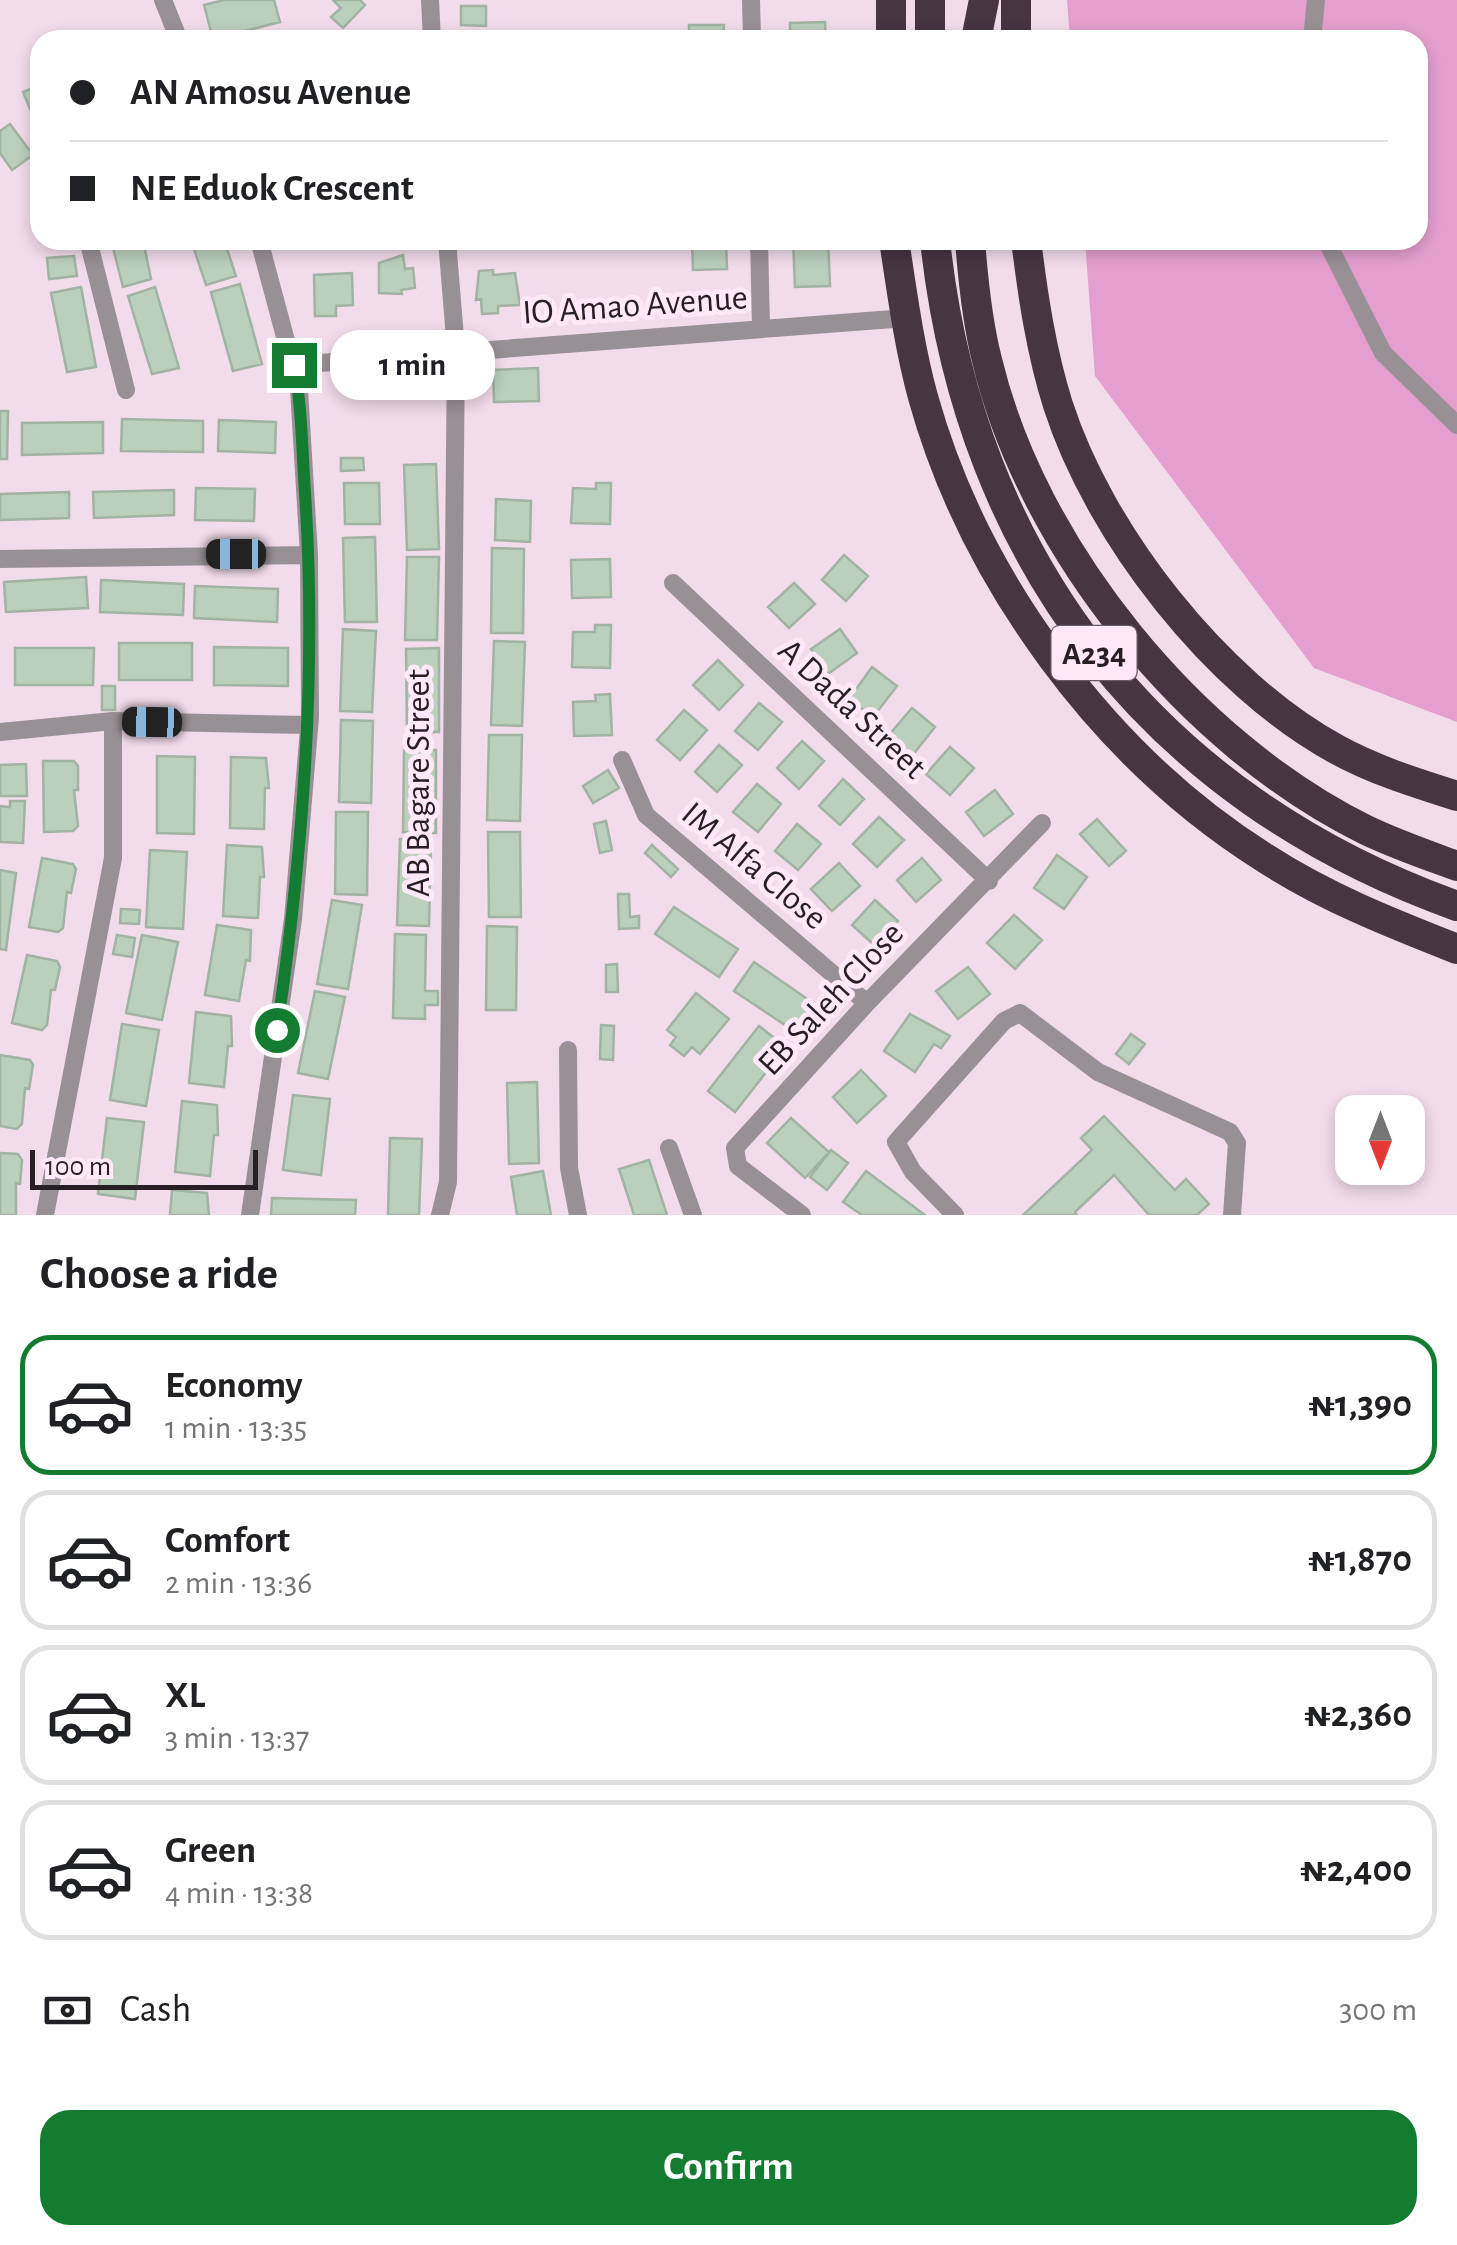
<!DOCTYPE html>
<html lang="en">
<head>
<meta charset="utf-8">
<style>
	:root { --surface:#fff; --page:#f6f6f6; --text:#202124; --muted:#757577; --line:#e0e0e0; --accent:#137c31 }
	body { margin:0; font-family:"Alegreya Sans",sans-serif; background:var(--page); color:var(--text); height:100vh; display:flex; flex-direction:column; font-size:38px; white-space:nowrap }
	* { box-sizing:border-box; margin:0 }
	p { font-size:32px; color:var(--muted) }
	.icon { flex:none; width:55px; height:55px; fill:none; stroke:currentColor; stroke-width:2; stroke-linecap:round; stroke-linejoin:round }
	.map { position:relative; height:1215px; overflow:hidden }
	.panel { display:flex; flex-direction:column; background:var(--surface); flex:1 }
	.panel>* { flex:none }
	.banner { position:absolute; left:30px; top:30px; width:1398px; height:220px; border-radius:30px; box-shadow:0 5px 15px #0003; display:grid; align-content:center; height:220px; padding:0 40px; background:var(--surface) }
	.needle { width:65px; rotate:180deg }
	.controls { position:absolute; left:1335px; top:1095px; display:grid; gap:20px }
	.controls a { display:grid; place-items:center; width:90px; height:90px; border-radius:20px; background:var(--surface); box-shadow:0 5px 15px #0003; font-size:50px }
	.scale { position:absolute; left:30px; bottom:25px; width:228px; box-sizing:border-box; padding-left:10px; border:5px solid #271f24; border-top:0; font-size:28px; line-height:35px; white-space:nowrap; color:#271f24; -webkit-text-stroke:8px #ffe8f7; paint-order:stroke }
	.end { position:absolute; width:45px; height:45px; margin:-22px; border:12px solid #137c31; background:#fff; box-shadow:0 0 0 5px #fff }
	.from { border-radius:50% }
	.bubble { position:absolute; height:70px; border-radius:30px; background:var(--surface); box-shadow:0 5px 15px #0003; font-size:32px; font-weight:700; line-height:70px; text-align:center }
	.car { position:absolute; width:30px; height:60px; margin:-30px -15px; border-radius:12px; box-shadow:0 0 8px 2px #0007; background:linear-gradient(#222 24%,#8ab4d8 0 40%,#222 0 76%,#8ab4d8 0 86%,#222 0) }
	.banner b { display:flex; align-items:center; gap:35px; height:95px; font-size:38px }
	.banner b+b { border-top:2px solid var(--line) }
	.banner i { width:25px; height:25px; background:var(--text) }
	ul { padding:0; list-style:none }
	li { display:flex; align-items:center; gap:30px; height:140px; margin:0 20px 15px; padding:0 20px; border:5px solid var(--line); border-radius:30px }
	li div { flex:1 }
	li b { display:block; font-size:38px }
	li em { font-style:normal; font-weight:700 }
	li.current { border-color:var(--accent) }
	li>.icon { width:90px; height:90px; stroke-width:1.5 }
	h2 { padding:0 40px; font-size:45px; line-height:120px }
	.pay { display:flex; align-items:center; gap:25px; height:110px; padding:0 40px; font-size:38px }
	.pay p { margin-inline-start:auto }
	.button { display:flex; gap:20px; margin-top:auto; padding:20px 40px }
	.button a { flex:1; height:115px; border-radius:30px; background:var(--accent); color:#fff; font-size:40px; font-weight:700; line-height:115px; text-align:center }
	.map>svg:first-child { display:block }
	.green { fill:#e49fcf }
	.building { fill:#bbcfbd; stroke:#a1b3a2; stroke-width:2.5 }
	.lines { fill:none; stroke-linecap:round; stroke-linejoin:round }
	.street { stroke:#999096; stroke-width:18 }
	.highway { stroke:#473542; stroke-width:30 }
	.route { stroke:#137c31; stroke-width:12 }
	.labels { text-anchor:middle; stroke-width:10; stroke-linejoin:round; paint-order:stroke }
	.shield { fill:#ffe8f7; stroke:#685b63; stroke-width:2.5 }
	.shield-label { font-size:32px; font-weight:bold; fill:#271f24 }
	.street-label { font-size:35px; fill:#271f24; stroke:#ffe8f7 }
</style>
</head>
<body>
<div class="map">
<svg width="1457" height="1215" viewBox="0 0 1457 1215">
	<rect width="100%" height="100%" fill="#f2dbea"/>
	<!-- green -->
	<path class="green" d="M1067,0H1457V722L1314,668L1095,376L1085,240H1418V40H1070Z"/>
	<!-- building -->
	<path class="building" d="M224,0H274L280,22L213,39L204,5Z
		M333,0H360L365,5L343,28L331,17L341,8Z
		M461,6H486V26L461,25Z
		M825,22L826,40H790V23Z
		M689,25H724L723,40H689Z
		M40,85V127L38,128L23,92Z
		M10,124L33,155L12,170L0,153V131Z
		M111,240H143L151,279L123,287Z
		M191,240H224L236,276L206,285Z
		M692,240H726L727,269L693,270Z
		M793,240H828L830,286L795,287Z
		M403,255L405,269L413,268L415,288L401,290L402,294L379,293V263Z
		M74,256L77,276L49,279L47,258Z
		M493,270V275L515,273L520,305L498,306V313L482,314L481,299L476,300L479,271Z
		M352,273L353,305L336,306V316H315L314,275Z
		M240,284L262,364L233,371L211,292Z
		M81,287L96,367L67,372L51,293Z
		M155,287L179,368L152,374L128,296Z
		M538,368L539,401L494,402L493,370Z
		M0,411H8L7,459H0Z
		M122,419L203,421V452L121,451Z
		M219,420L276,422L275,453L218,451Z
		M103,422V453L22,455V423Z
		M341,458H363L364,470L341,471Z
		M436,464L439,549L407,550L404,465Z
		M344,483H379L380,524H345Z
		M596,483H611L610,524L571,523L573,488L596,489Z
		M196,488L255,489L254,521L195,520Z
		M174,490V515L94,518L93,492Z
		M69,492V518L0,520V494Z
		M496,499L531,501L530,542L495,540Z
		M375,537L377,622H345L343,538Z
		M492,548L524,549L523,633H491Z
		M844,555L868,576L846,601L822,580Z
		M407,557H439L437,640H405Z
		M610,559L611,597L572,598L571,560Z
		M86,577L88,608L6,612L4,582Z
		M101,580L184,584L183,615L100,612Z
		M794,583L815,604L789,628L768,607Z
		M195,586L278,589L277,622L194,618Z
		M595,625H611L610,668L572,667L573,632H595Z
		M343,629L376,631L372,712L340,711Z
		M840,629L857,653L828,674L811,649Z
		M494,641L525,642L522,726L491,725Z
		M119,643H192V680H119Z
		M214,647L288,648V686L214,685Z
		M15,648H94L93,685H15Z
		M439,648V732H407L406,649Z
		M718,660L743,685L719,710L693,685Z
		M872,667L897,686L873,717L849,699Z
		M102,686H115V710H102Z
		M610,694L612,735L574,736L573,702L596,701L595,695Z
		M759,703L782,722L758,750L735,731Z
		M912,708L935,727L912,756L888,736Z
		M684,710L707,730L680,760L657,740Z
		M341,720L373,721L371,803L339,802Z
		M489,735H522L520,821L487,820Z
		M802,741L824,761L799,789L777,768Z
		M719,745L742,765L717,792L695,772Z
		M950,747L974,768L950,795L926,774Z
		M404,750H436V833L403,832Z
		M157,756L195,757L194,834L157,833Z
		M231,757L266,758L269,788H265L264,829L230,828Z
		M43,761H74L78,766V790H74L78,826L73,831L44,832Z
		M26,764L27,796H0V765Z
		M608,770L619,788L593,803L583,786Z
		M843,779L864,799L840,825L819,806Z
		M757,784L781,804L758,832L733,812Z
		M995,790L1013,814L984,836L966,812Z
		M10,801H25L23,843L0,842V806L10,807Z
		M336,812H368L367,895L335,894Z
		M879,817L904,840L877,867L853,844Z
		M1097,819L1126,851L1109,866L1080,834Z
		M606,821L612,850L600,853L594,824Z
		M797,824L821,844L798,870L775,851Z
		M488,832H520L521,917H489Z
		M400,839L431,840L429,926L397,925Z
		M227,845L262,847L264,877H260L258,918L223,916Z
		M652,845L678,869L671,877L645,853Z
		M150,850L187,852L183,929L146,927Z
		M1057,855L1087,877L1064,909L1034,888Z
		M42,858L73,864L76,869L71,893L67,892L63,928L58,932L29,927Z
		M922,858L941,880L916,902L897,880Z
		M839,863L860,886L832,911L811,889Z
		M0,870L16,873L6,950L0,949Z
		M618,894H629L630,917L639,916V928L619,929Z
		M332,900L362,905L348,989L317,984Z
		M875,900L898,921L875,946L852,925Z
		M674,907L738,949L719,977L655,934Z
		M121,909L140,910L139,924L120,923Z
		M1014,915L1042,940L1015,969L987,943Z
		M217,925L251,930L250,961L246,960L239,1001L205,995Z
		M487,926L517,927L516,1010H486Z
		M395,934L426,935L425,991H438V1005H425V1019L393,1018Z
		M117,935L135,938L132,957L113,954Z
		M142,935L178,942L162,1020L126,1013Z
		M27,955L57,961L60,967L55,990H51L47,1025L42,1030L12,1023Z
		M754,962L816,1005L797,1033L734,991Z
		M617,964L618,992H606V965Z
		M968,967L990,994L958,1019L936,991Z
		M315,991L345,997L328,1079L298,1073Z
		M696,993L729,1019L700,1054L692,1047L684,1056L670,1045L676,1037L667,1030Z
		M196,1012L231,1016L232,1046H228L224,1087L189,1083Z
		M910,1014L950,1036L941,1048L934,1044L915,1072L884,1051Z
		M122,1024L159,1030L146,1106L110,1100Z
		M601,1025L614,1026L613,1060L600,1059Z
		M759,1026L786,1047L735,1112L708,1091Z
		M1131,1034L1145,1044L1129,1064L1116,1054Z
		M0,1055L30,1060L33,1065L29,1089L25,1088L22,1124L17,1129L0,1126Z
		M861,1070L886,1096L857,1123L833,1097Z
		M537,1082L539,1163L509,1164L507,1083Z
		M293,1095L330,1099L321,1175L283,1170Z
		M182,1101L217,1105L218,1135H214L210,1176L175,1172Z
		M1104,1116L1175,1190L1186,1179L1209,1204L1197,1215H1149L1114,1175L1075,1212L1077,1215H1023L1092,1150L1081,1138Z
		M107,1118L144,1122L135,1199L98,1194Z
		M791,1118L829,1152L805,1178L767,1143Z
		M390,1138L422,1139L419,1215H388Z
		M831,1150L848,1163L827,1190L810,1177Z
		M0,1153L18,1154L22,1160L20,1184L16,1183V1215H0Z
		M649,1160L667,1215H634L619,1169Z
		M543,1171L551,1215H517L511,1177Z
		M866,1171L925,1215H862L843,1202Z
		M172,1190L207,1193L209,1215H170Z
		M272,1198L356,1200L355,1215H271Z"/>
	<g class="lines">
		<!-- street -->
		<path class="street" d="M163,0L179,40
			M430,0L432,40
			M751,0L752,40
			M1312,40L1316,0
			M88,240L126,390
			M759,240L761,327
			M1326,240L1383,353L1457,425
			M294,365L906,318
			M0,559L309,555
			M673,583L989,881
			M0,732L113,721L309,725
			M622,760L646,815L867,1003
			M568,1050L569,1168L578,1215
			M669,1148L693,1215
			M45,1215L113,858V721
			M250,1215L293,919L310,717L309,555L299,389L259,240
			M440,1215L448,1182L456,350L447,240
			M802,1215L738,1166L735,1148L867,1003L1042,823
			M955,1215L913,1172L896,1142L1004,1021L1020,1013L1098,1072L1230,1132L1237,1143L1232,1215"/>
		<!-- highway -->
		<path class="highway" d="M891,0V40
			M930,0V40
			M1016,0V40
			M976,40L984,0
			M894,240C902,292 909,346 923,397C974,580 1104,757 1265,858C1325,897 1391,923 1457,949
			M935,240C969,560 1154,798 1457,906
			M970,240C973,280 977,321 987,360C1032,549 1191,744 1366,830C1395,844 1427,855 1457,866
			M1026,240C1033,296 1041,351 1058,405C1100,535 1216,683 1336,749C1374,770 1416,783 1457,796"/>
	</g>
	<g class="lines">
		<!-- route -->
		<path class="route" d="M277,1030C303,852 317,673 305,493C302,451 302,407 294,365"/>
	</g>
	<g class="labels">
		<!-- shield labels -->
		<rect class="shield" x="1051.5" y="626" width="85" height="54" rx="8"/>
		<g class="shield-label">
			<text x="1094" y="664">A234</text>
		</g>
		<!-- street labels -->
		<g class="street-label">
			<text transform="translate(635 304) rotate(-4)" y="12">IO Amao Avenue</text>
			<text transform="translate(853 708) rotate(43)" y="12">A Dada Street</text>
			<text transform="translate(417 783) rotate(-90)" y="12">AB Bagare Street</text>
			<text transform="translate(755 865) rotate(40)" y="12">IM Alfa Close</text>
			<text transform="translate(830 998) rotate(-47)" y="12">EB Saleh Close</text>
		</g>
	</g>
</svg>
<div class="controls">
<a><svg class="needle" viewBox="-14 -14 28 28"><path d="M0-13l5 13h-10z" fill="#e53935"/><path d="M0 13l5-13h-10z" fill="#757577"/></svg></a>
</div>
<div class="scale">100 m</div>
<i class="end from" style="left:277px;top:1030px"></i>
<i class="end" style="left:294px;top:365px"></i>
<div class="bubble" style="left:330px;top:330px;width:165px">1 min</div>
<i class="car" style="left:236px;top:554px;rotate:270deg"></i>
<i class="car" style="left:152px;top:722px;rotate:271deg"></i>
<div class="banner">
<b><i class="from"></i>AN Amosu Avenue</b>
<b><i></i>NE Eduok Crescent</b>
</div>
</div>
<section class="panel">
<h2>Choose a ride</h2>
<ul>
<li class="current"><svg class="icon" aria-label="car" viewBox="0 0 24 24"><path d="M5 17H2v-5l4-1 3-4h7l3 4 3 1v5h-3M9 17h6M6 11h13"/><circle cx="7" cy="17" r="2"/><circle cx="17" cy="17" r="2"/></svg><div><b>Economy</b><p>1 min · 13:35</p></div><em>₦1,390</em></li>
<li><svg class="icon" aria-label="car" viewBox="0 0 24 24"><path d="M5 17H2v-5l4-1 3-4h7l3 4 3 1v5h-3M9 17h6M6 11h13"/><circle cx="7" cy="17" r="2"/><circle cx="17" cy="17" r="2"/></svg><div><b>Comfort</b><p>2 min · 13:36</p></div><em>₦1,870</em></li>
<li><svg class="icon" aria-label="car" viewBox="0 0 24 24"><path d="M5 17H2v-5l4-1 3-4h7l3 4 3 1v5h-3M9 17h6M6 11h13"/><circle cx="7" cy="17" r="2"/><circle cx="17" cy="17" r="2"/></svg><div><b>XL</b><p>3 min · 13:37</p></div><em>₦2,360</em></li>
<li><svg class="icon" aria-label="car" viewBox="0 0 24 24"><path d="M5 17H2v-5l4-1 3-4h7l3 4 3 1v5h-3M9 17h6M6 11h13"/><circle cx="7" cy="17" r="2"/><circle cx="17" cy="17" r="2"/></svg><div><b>Green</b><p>4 min · 13:38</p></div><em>₦2,400</em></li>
</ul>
<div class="pay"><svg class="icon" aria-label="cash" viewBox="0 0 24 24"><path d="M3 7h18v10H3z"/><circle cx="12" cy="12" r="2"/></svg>Cash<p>300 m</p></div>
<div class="button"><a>Confirm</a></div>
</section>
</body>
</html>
